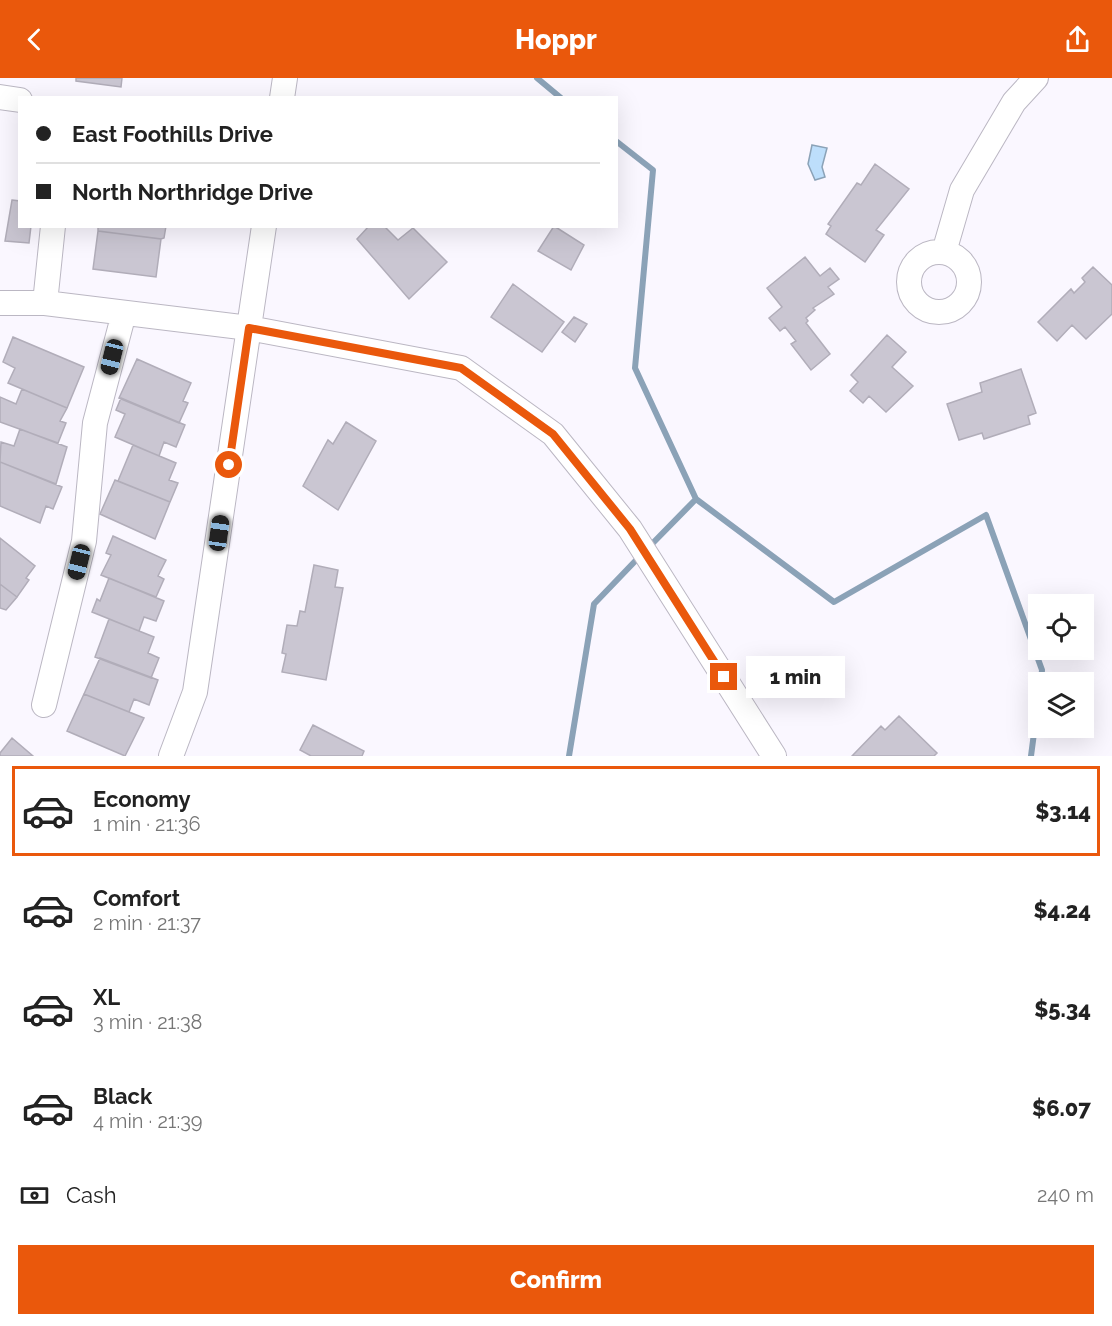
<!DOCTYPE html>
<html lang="en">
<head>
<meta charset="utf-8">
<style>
	:root { --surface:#fff; --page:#f2f2f2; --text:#222; --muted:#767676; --line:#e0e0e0; --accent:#ea580c }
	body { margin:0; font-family:Raleway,sans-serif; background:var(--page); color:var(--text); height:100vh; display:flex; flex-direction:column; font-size:22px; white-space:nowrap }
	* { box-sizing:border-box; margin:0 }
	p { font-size:20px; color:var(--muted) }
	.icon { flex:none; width:33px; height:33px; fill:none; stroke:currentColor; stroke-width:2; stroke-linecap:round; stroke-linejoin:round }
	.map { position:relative; height:678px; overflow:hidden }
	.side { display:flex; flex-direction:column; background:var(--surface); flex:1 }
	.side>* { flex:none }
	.banner { position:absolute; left:18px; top:18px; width:600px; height:132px; border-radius:0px; box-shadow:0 6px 24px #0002; display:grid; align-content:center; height:132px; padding:0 18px; background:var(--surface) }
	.buttons { position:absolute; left:1028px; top:516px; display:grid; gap:12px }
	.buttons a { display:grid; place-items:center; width:66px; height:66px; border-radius:0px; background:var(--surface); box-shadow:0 6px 24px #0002; font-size:30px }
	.end { position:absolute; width:27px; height:27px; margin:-14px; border:8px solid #ea580c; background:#fff; box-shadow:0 0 0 3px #fff }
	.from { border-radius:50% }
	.bubble { position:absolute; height:42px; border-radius:0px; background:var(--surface); box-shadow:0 6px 24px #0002; font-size:20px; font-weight:800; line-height:42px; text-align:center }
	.car { position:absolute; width:18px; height:36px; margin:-18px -9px; border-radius:8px; box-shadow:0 0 4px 2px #0007; background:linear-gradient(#222 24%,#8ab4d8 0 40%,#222 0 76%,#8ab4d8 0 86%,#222 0) }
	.banner b { display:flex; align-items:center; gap:21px; height:57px; font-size:22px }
	.banner b+b { border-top:2px solid var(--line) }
	.banner i { width:15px; height:15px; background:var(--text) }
	ul { padding:10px 0 0; list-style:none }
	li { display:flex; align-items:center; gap:18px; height:90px; margin:0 12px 9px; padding:0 6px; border:3px solid transparent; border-radius:0px }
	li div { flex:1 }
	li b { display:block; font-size:22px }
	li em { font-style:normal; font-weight:800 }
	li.on { border-color:var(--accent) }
	li>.icon { width:54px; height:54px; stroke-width:1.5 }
	.pay { display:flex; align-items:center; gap:15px; height:66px; padding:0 18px; font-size:22px }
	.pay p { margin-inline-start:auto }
	.action { display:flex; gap:12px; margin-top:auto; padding:12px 18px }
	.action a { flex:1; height:69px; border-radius:0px; background:var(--accent); color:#fff; font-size:24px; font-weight:800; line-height:69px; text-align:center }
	header { display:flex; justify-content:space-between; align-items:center; height:78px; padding:0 18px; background:var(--accent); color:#fff; font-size:27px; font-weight:800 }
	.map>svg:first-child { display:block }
	.water { fill:#bddefb; stroke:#8ba2b7; stroke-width:1.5 }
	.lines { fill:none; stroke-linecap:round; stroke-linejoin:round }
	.stream { stroke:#8ba2b7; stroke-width:6 }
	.building { fill:#cac6d2; stroke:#b1adb9; stroke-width:1.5 }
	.minor-casing { stroke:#bbb7c3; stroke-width:26 }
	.minor { stroke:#fff; stroke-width:24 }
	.route { stroke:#ea580c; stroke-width:8 }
</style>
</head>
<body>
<header><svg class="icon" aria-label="back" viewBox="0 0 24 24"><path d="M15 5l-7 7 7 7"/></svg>Hoppr<svg class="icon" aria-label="share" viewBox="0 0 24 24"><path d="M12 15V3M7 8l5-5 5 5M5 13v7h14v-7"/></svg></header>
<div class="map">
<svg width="1112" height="678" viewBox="0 0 1112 678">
	<rect width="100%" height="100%" fill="#faf7ff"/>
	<!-- water -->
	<path class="water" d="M812,67L827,70L822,89L825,99L815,102L808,86Z"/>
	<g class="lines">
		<!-- stream -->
		<path class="stream" d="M537,0L561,20
			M616,63L653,92L635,290L696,421L648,470
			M696,421L834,524L986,437L1042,592L1041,604
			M569,678L594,526L641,477
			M1031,678L1038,625"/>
	</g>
	<!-- building -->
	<path class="building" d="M76,0H122L121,9L76,3Z
		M875,86L909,111L876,152L884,157L865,184L826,156L831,148L828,146L857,105L861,107Z
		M12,122L20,123V148H31L29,165L5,163Z
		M98,148H166L164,160L161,161L98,153Z
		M369,148H384L398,162L413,150L447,184L409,221L357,161Z
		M554,148L584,167L571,192L538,173Z
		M98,153L161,161L156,199L93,191Z
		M805,179L820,198L830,190L839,201L828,209L834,216L813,230L815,232L806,240L808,243L806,245L830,276L811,292L791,266L796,263L785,249L780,253L769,240L782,229L767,210Z
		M1093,189L1112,207V236L1086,261L1072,247L1057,263L1038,244L1071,211L1074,215L1085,204L1082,200Z
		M513,206L564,244L542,274L491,239Z
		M574,239L587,246L575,264L562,254Z
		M887,257L906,274L892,289L913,308L886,334L869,318L863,325L850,313L858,304L851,297Z
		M13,259L84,289L67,330L8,305L15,290L3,284Z
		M137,281L191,305L183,323L188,325L179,345L119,320Z
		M1021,291L1036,335L1028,338L1030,346L984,361L982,355L959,362L947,326L982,314L980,305Z
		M22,311L67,330L60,343L66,345L58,365L0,344V319L16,326Z
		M121,320L185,347L176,369L164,364L159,378L115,359L125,336L116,332Z
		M346,344L376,363L338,432L303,408L328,362L333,366Z
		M20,351L67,369L56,406L0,384L1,364L14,368Z
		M133,367L176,385L169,402L178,405L170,424L118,403Z
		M0,384L62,409L53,431L46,428L40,445L0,428Z
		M115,402L170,424L155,461L100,436Z
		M113,458L166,482L158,498L164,501L156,519L101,497L111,477L106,475Z
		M0,460L35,488L26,500L29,502L17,519L0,506Z
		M314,487L338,492L335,509L343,510L326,602L282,594L286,576L282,575L287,547L297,548L300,533L305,534Z
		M109,500L164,523L156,543L144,539L139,553L92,534L97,521L100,523Z
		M0,506L17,519L6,532L0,530Z
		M109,541L154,559L148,575L159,580L151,600L95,579Z
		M100,580L158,602L149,627L134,621L129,634L84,616Z
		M84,616L144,640L125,678L67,653Z
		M899,638L937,675L934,678H852L881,648L885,652Z
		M313,647L364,673L362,678H311L300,672Z
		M12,660L33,678H0V675Z"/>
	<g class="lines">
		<defs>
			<path id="minor" d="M0,19L20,22
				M282,20L285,0
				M909 204a30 30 0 1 1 60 0a30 30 0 1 1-60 0Z
				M944,174L962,112L1014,24L1036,0
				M0,225H45L249,250L461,290L553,356L630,451L774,678
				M45,225L53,148
				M44,627L84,463L95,345L124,235
				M171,678L195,614L264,148"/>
		</defs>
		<!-- minor casing -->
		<use href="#minor" class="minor-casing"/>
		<!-- minor -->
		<use href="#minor" class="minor"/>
	</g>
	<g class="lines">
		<!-- route -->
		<path class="route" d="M229,387L249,250L461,290L553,356L630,451L724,599"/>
	</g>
</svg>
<div class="buttons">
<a><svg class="icon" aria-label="locate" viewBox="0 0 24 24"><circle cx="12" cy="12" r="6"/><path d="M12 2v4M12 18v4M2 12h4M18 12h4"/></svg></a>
<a><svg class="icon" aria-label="layers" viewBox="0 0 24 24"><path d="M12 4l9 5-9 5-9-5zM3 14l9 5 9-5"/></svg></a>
</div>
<i class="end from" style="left:229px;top:387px"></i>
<i class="end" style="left:724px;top:599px"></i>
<div class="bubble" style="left:746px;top:578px;width:99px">1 min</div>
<i class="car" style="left:112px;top:279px;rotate:194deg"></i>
<i class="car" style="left:219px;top:455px;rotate:8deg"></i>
<i class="car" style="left:79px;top:484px;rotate:194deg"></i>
<div class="banner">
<b><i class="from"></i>East Foothills Drive</b>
<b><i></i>North Northridge Drive</b>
</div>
</div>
<section class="side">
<ul>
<li class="on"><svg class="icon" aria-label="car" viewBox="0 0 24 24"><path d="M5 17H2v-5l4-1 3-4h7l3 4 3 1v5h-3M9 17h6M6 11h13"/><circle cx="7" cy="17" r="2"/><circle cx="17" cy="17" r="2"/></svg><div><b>Economy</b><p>1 min · 21:36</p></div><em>$3.14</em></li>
<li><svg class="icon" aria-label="car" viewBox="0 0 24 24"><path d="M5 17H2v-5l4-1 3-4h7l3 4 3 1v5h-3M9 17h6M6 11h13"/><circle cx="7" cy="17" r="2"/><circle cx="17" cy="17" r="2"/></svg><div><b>Comfort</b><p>2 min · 21:37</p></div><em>$4.24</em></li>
<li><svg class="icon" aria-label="car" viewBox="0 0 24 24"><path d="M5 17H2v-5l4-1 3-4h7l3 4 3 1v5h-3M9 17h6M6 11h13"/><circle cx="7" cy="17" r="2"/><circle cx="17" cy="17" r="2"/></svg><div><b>XL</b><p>3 min · 21:38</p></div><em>$5.34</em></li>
<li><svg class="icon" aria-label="car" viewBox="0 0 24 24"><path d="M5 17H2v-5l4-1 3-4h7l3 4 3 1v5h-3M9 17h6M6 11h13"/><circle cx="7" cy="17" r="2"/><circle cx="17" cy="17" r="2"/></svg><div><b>Black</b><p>4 min · 21:39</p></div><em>$6.07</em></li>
</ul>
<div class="pay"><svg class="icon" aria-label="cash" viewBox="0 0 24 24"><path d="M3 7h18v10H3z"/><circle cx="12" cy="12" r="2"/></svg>Cash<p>240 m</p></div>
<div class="action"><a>Confirm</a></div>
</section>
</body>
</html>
